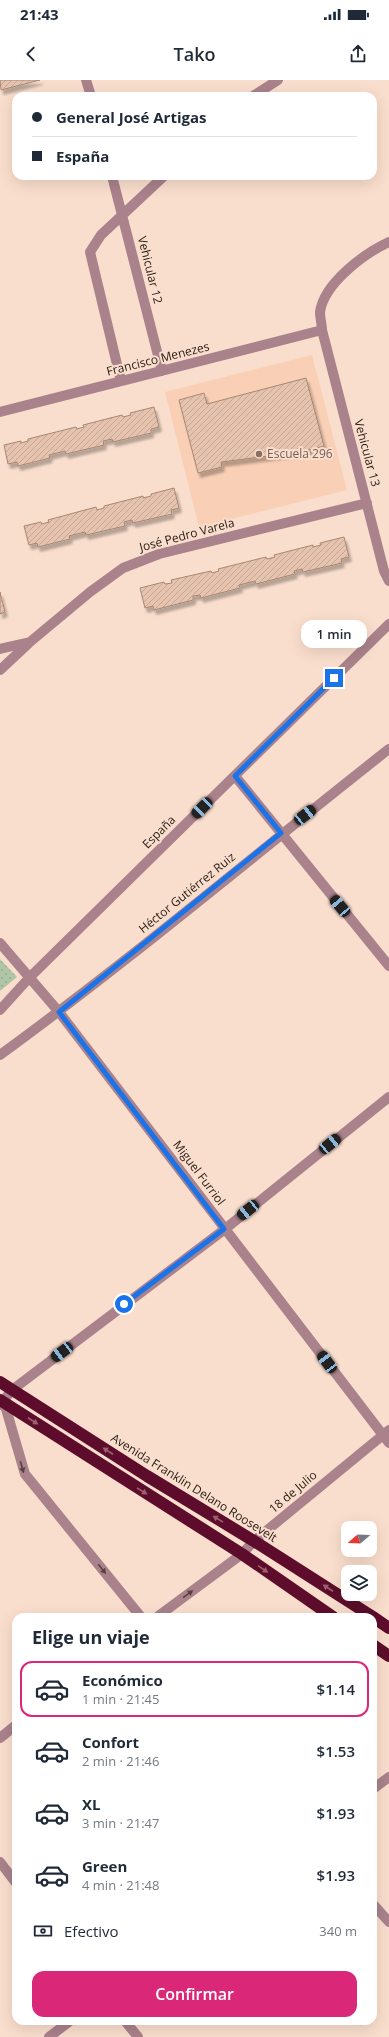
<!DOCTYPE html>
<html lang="es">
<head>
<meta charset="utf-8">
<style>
	:root { --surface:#fff; --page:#f6f6f7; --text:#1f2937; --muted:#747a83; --line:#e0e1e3; --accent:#db2777 }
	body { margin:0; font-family:"Open Sans",sans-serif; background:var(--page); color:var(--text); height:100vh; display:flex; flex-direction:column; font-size:15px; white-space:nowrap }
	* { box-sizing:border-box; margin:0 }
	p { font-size:13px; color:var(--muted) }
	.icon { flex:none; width:22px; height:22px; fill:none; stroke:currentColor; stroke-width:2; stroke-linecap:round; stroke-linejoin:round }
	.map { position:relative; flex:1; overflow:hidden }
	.sheet { position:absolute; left:12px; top:1533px; width:365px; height:412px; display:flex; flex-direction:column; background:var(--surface); border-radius:12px; box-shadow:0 4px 16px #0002 }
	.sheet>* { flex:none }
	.top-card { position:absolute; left:12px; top:12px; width:365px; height:88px; border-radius:12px; box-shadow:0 4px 16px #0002; display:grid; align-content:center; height:88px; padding:0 20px; background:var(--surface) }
	.needle { width:26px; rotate:251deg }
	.controls { position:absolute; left:341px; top:1441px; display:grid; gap:8px }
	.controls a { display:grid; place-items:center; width:36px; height:36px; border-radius:8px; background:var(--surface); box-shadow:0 4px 16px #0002; font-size:20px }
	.end { position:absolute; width:18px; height:18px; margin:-9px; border:5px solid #1a73e8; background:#fff; box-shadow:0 0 0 2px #fff }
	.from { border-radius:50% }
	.bubble { position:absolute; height:28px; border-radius:12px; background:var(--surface); box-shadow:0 4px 16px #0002; font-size:13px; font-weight:600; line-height:28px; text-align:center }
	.car { position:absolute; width:12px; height:24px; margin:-12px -6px; border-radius:5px; box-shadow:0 0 3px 1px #0007; background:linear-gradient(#222 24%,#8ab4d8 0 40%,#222 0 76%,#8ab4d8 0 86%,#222 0) }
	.top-card b { display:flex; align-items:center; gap:14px; height:38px; font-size:15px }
	.top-card b+b { border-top:1px solid var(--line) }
	.top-card i { width:10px; height:10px; background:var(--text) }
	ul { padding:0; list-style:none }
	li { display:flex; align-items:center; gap:12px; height:56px; margin:0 8px 6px; padding:0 12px; border:2px solid transparent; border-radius:12px }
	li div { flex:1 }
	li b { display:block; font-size:15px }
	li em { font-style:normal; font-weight:600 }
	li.selected { border-color:var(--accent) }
	li>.icon { width:36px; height:36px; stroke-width:1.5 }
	h2 { padding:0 20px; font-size:18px; line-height:48px }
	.pay { display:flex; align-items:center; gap:10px; height:44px; padding:0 20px; font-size:15px }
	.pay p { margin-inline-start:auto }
	.button { display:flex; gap:8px; margin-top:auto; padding:8px 20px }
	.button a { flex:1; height:46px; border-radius:12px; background:var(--accent); color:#fff; font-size:16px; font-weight:600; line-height:46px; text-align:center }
	.status { display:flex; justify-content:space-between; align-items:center; height:28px; padding:0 20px; background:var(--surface); direction:ltr }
	.status svg { height:11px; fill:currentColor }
	header { display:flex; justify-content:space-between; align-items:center; height:52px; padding:0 20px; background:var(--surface); font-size:18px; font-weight:600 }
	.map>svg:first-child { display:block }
	.built { fill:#f9cfb5 }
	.park { fill:url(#park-dots) }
	.building { fill:url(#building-hatch); stroke:#a78773; filter:url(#shadow) }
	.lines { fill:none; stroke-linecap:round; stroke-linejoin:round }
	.street { stroke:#aa828b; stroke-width:10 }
	.highway { stroke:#5d0d2b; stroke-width:12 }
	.oneway { fill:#9c616c }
	.oneway2 { fill:#584240 }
	.route { stroke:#1a73e8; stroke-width:5 }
	.education-dot { fill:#8d6e63; stroke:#fadecd; stroke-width:1.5 }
	.labels { text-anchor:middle; stroke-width:4; stroke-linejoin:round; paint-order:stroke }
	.street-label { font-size:12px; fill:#2c2018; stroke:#fadecd }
	.education-label { font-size:12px; fill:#785e54; stroke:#fadecd; text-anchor:start }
</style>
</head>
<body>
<div class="status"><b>21:43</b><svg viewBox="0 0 49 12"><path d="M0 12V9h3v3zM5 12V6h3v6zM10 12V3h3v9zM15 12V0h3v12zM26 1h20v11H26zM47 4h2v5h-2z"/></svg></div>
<header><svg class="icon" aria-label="back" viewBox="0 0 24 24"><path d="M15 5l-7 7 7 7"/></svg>Tako<svg class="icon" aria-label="share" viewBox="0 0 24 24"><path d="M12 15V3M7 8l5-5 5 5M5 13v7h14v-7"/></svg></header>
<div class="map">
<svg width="389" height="1957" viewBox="0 0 389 1957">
	<defs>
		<pattern id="park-dots" width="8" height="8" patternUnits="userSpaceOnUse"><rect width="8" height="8" fill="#aec5a7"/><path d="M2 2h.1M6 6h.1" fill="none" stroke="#96a98f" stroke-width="1.8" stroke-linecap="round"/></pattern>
		<pattern id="building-hatch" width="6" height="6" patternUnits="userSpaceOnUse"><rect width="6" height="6" fill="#e6c3ae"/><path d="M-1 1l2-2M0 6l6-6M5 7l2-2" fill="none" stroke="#c5a795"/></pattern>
		<filter id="shadow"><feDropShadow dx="2.5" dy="4.5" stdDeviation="1" flood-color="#0004"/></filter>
	</defs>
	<rect width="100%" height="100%" fill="#fadecd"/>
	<!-- built -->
	<path class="built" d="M312,275L347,410L199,447L165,312Z"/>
	<!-- park -->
	<path class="park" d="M0,879L17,897L0,911Z"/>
	<!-- building -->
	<path class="building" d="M0,0H40L1,10Z
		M306,298L324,366L301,372L221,382L222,387L198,393L179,320L204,313L207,324Z
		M154,327L159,347L151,349V353L113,362L112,359L103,361L104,365L66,374L65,371L49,375L50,378L18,386L17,382L8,384L4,365L21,361V363L28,361V359L76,347L77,349L84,347L83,345L122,335L123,337L131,335L130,333Z
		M174,408L179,428L171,430L172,434L133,443L132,440L124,442L125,446L86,455L85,452L69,456L70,459L38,467L37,463L29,465L24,446L41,442L42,444L49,442L48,440L96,427L97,430L104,428V426L143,416V418L151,416V414Z
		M344,457L349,477L341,479L342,483L303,492L302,489L294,491L295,494L256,504L255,501L239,505L240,508L201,518L200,515L193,516V520L154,530L153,526L145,528L140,508L164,502L165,504L172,503L171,500L211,491L212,493L219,491L218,489L266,477L267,479L275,477L274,475L313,465V467L321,465L320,463Z
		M0,512L5,532L0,534Z"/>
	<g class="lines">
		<!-- street -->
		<path class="street" d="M86,0L91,16
			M253,16L278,0
			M112,96L162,291
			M389,162C365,173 324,203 320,232C320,238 322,245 322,250L384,491L389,501
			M121,301L90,172L101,155L164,96
			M0,332L322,250
			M0,569L30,562
			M0,590L30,562L90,512L123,488L159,474L367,423
			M235,696L389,886
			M0,863L59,932L389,1363
			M0,930L29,898L389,544
			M0,975C133,878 259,771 389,669
			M4,1322L25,1394L141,1537
			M0,1325L12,1310L225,1149L389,1017
			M157,1537L242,1474L254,1461L389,1350
			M0,1658L16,1645
			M373,1709L389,1697
			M0,1782L16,1803
			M373,1824L389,1842
			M125,1941L138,1957
			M49,1957L70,1941"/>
		<!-- highway -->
		<path class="highway" d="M0,1302L147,1396L254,1461L373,1537
			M0,1320L242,1474L333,1537
			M373,1537L389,1548
			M373,1565L389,1576"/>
	</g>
	<!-- one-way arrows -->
	<defs><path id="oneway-solid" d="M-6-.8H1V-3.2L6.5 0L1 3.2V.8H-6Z"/></defs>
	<g class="oneway">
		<use href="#oneway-solid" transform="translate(33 1341) rotate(33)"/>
		<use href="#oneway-solid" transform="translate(108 1371) rotate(-147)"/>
		<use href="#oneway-solid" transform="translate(142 1411) rotate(32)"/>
		<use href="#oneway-solid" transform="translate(218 1439) rotate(-149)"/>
		<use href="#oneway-solid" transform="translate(263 1489) rotate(35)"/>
		<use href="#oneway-solid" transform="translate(328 1508) rotate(-147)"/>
	</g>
	<g class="oneway2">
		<use href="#oneway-solid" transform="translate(22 1387) rotate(74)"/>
		<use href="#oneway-solid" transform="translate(102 1489) rotate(51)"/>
		<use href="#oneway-solid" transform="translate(188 1514) rotate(-36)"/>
	</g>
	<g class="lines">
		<!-- route -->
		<path class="route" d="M124,1224L224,1149L59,932L281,753L235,696L334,598"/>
	</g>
	<!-- markers -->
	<circle class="education-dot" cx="259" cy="374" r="4"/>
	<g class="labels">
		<!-- street labels -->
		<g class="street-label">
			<text transform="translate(150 190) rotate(76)" y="4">Vehicular 12</text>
			<text transform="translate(158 279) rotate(-14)" y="4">Francisco Menezes</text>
			<text transform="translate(367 373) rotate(75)" y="4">Vehicular 13</text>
			<text transform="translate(187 455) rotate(-15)" y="4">José Pedro Varela</text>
			<text transform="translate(159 752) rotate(-45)" y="4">España</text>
			<text transform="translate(187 813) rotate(-39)" y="4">Héctor Gutiérrez Ruiz</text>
			<text transform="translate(199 1093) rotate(53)" y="4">Miguel Furriol</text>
			<text transform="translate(194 1408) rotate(32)" y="4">Avenida Franklin Delano Roosevelt</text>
			<text transform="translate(293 1412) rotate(-40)" y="4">18 de Julio</text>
		</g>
		<!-- education labels -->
		<g class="education-label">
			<text x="267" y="378">Escuela 296</text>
		</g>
	</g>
</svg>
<div class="controls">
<a><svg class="needle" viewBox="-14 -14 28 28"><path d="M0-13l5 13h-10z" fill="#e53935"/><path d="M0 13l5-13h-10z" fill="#747a83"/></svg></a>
<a><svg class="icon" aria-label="layers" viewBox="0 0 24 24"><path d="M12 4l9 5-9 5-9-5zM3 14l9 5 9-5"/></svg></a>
</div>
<i class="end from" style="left:124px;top:1224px"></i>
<i class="end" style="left:334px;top:598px"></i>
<div class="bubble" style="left:301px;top:540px;width:66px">1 min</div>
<i class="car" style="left:202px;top:728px;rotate:225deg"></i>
<i class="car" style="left:305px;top:735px;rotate:52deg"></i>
<i class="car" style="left:340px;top:826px;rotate:320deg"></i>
<i class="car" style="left:330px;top:1064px;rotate:51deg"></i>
<i class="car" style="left:248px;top:1130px;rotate:231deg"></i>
<i class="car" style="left:62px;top:1272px;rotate:233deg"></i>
<i class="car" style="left:327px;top:1282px;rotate:323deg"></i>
<div class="top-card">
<b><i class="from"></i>General José Artigas</b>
<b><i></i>España</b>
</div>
<section class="sheet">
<h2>Elige un viaje</h2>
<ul>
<li class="selected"><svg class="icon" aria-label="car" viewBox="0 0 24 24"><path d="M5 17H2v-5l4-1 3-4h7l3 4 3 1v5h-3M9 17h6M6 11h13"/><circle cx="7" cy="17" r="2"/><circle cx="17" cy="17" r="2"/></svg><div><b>Económico</b><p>1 min · 21:45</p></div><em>$1.14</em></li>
<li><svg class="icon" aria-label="car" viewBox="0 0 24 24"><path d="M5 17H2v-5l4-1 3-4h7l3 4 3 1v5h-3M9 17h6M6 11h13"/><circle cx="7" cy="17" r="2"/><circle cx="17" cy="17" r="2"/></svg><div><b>Confort</b><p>2 min · 21:46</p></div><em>$1.53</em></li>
<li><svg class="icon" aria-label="car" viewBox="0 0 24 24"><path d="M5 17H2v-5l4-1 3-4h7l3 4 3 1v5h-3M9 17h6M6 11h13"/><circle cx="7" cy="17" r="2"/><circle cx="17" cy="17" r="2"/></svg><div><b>XL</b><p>3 min · 21:47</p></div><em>$1.93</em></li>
<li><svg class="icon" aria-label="car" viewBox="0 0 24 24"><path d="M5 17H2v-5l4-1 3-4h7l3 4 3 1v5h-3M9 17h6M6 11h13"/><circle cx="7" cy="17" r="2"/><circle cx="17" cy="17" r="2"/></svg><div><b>Green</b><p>4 min · 21:48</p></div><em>$1.93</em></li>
</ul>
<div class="pay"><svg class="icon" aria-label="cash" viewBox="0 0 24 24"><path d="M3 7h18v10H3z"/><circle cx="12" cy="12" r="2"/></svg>Efectivo<p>340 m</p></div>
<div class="button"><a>Confirmar</a></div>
</section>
</div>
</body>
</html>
